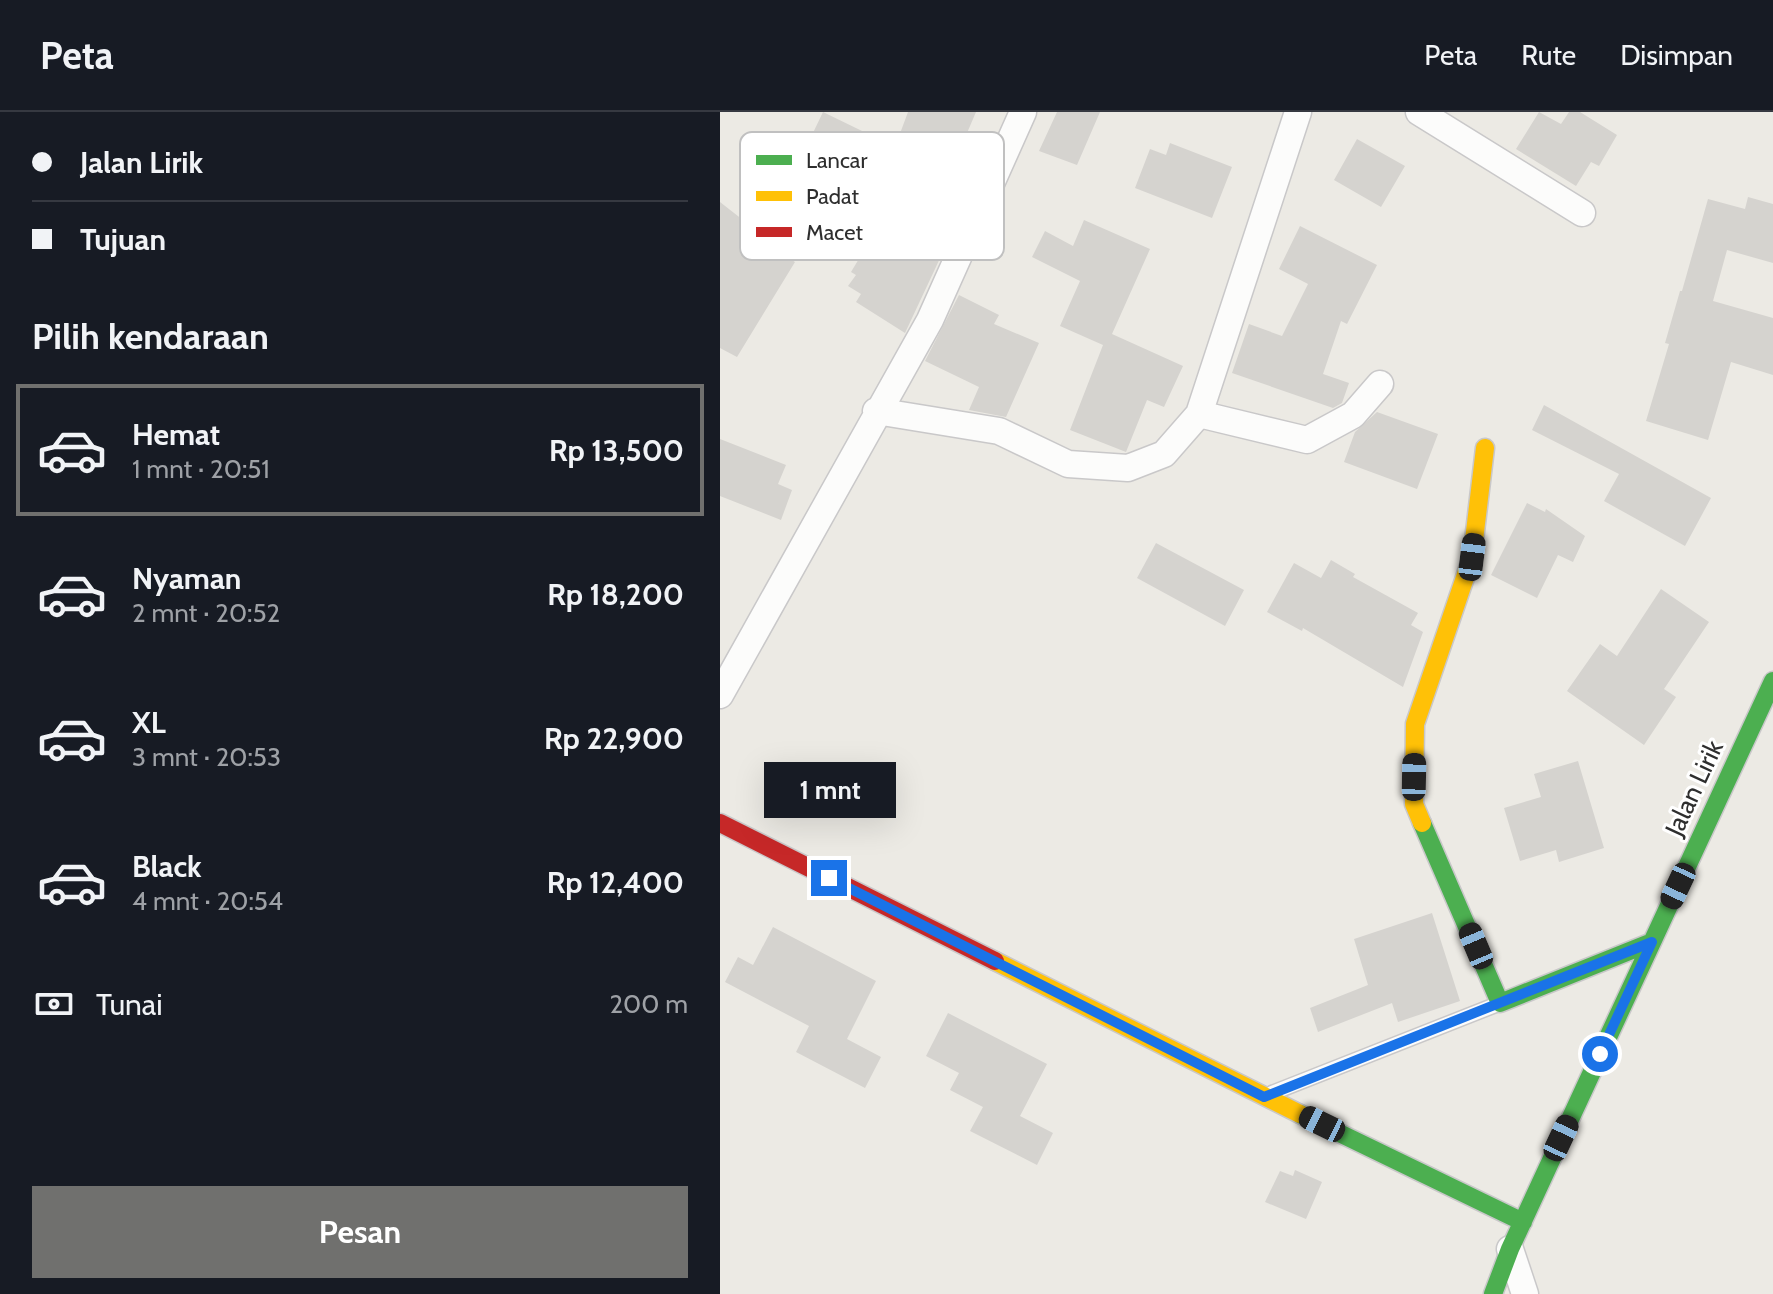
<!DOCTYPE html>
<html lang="id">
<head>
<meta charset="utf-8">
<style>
	:root { --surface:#171b24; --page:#20242c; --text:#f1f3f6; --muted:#9ea1a6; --line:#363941; --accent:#70706e }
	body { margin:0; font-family:Cabin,sans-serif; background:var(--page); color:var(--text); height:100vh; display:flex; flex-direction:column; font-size:30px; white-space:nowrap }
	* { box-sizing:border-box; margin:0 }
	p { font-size:26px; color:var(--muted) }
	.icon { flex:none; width:44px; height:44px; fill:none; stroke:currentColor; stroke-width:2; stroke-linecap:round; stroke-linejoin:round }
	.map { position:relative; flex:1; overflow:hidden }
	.side { display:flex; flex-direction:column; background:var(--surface); width:720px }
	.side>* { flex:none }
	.hud { display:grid; align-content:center; height:176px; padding:0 32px; background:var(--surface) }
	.end { position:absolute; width:36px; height:36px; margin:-18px; border:10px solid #1a73e8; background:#fff; box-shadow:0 0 0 4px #fff }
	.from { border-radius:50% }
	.bubble { position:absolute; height:56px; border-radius:0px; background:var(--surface); box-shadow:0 8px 32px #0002; font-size:26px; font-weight:800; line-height:56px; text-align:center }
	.car { position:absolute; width:24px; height:48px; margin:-24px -12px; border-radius:10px; box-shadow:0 0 6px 2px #0007; background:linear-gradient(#222 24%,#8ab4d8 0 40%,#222 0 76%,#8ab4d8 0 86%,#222 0) }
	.hud b { display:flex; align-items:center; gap:28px; height:76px; font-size:30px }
	.hud b+b { border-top:2px solid var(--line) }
	.hud i { width:20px; height:20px; background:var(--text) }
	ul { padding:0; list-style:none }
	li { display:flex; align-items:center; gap:24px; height:132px; margin:0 16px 12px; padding:0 16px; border:4px solid transparent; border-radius:0px }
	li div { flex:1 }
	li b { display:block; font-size:30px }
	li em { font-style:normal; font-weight:800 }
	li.active { border-color:var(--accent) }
	li>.icon { width:72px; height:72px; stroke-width:1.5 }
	h2 { padding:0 32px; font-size:36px; line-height:96px }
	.pay { display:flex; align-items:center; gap:20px; height:88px; padding:0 32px; font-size:30px }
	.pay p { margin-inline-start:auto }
	.cta { display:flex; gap:16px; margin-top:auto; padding:16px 32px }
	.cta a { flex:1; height:92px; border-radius:0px; background:var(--accent); color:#fff; font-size:32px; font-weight:800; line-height:92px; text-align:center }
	header { display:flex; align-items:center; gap:48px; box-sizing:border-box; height:112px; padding:0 40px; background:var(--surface); border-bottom:2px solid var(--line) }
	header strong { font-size:38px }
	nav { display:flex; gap:44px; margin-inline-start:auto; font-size:28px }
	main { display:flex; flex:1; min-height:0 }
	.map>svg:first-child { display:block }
	.building { fill:#d5d3cf }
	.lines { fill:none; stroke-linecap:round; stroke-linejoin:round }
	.lane-casing { stroke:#c9c8c9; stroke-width:17 }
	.street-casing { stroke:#c9c8c9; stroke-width:29 }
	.fast-casing { stroke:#c9c8c9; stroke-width:21 }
	.slow-casing { stroke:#c9c8c9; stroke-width:21 }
	.jam-casing { stroke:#c9c8c9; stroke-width:21 }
	.lane { stroke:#fcfcfb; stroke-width:14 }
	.street { stroke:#fcfcfb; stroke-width:26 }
	.fast { stroke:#4caf50; stroke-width:18 }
	.slow { stroke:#ffc107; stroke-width:18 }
	.jam { stroke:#c62828; stroke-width:18 }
	.route { stroke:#1a73e8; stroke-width:10 }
	.labels { text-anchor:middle; stroke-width:6; stroke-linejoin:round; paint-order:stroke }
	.street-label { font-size:26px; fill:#2e2e2e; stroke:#fff }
	.key { fill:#fff; stroke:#c0c0c0; stroke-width:2 }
	.key-label { font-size:22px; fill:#2e2e2e }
</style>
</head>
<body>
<header>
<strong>Peta</strong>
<nav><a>Peta</a><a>Rute</a><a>Disimpan</a></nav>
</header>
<main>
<section class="side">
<div class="hud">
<b><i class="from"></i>Jalan Lirik</b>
<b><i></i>Tujuan</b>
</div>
<h2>Pilih kendaraan</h2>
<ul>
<li class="active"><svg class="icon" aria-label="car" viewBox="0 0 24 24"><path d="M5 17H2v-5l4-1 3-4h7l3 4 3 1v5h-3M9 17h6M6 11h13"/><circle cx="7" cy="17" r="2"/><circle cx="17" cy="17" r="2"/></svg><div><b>Hemat</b><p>1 mnt · 20:51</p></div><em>Rp 13,500</em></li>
<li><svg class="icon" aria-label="car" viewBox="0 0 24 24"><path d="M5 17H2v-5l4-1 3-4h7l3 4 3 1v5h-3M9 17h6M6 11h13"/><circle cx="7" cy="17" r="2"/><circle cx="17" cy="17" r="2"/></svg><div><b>Nyaman</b><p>2 mnt · 20:52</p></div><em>Rp 18,200</em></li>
<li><svg class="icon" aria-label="car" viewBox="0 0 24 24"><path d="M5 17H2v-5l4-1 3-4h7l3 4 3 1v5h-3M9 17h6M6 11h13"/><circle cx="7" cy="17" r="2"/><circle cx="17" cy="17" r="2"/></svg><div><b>XL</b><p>3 mnt · 20:53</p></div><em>Rp 22,900</em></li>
<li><svg class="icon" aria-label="car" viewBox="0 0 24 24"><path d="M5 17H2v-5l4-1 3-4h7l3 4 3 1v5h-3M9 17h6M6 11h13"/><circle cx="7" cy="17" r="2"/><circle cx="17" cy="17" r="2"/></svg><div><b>Black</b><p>4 mnt · 20:54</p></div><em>Rp 12,400</em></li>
</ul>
<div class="pay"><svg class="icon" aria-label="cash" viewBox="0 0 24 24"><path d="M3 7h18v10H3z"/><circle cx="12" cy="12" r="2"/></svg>Tunai<p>200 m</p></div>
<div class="cta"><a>Pesan</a></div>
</section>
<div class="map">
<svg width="1053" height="1182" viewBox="0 0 1053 1182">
	<rect width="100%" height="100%" fill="#eceae4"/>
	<!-- building -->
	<path class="building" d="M103,0L175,35L188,0H256L235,49L245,54L241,64L245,66L230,93L242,98L219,141L222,142L185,221L136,190L141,182L128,174L136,163L131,160L172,92L80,48Z
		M337,0H380L357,53L319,39Z
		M819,0L841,12L849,0H860L897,23L879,54L871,50L856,74L796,37Z
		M637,27L685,54L661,95L614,68Z
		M450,31L512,55L492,106L415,76L430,37L446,43Z
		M1028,85L1053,92V151L1007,138L993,189L1053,206V263L1011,250L988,328L926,309L949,232L945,231L960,179H962L988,87L1025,97Z
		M0,90L37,119L33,124L75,150L17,245L0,236Z
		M364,108L430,137L392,222L463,254L444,295L427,288L406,340L350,318L383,233L340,214L360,169L312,145L325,119L353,134Z
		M580,114L657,153L627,212L621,209L603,262L629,271L622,291L613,296L512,261L529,212L562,224L588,172L559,157Z
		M239,183L279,203L274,212L319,231L286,305L249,298L259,275L205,249Z
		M824,293L991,386L965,434L884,389L899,362L812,318Z
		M657,300L718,322L697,377L624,350L635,320Z
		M0,327L66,353L58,372L72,378L61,408L0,384Z
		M807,391L825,400L826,397L865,424L853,450L838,443L817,486L771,463Z
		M436,431L524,478L505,514L417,466Z
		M611,448L635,462L633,465L698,501L691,513L703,520L683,575L583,516L582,519L547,500L574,451L601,466Z
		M941,477L989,510L944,577L956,585L924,633L847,579L880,532L897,544Z
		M858,649L884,736L839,750L836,738L800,749L784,696L821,685L814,662Z
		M712,801L740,889L678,910L672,891L598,920L590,896L648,873L634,827Z
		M53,815L156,869L127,927L161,945L145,976L76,940L89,914L5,870L18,845L33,853Z
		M228,901L327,952L300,1004L333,1021L317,1053L250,1019L263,995L230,978L239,961L206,944Z
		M575,1058L602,1070L586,1107L545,1090L560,1059L573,1064Z"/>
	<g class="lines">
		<defs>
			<path id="lane" d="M552,981L778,892"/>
			<path id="street" d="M699,0L862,101
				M156,299L279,319L348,352L408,356L444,342L479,302L578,0
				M479,302L587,328L633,303L660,272
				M0,583L210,208L303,0
				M790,1137L805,1182"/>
			<path id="fast" d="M702,711L780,891L932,830
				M580,1002L803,1110
				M773,1182L790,1137L1053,569"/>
			<path id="slow" d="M702,711L694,692L695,612L752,445L765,336
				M275,849L580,1002"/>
			<path id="jam" d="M0,711L275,849"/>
		</defs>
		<!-- lane casing -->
		<use href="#lane" class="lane-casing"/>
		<!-- street casing -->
		<use href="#street" class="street-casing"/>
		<!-- fast casing -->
		<use href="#fast" class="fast-casing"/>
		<!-- slow casing -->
		<use href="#slow" class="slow-casing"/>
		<!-- jam casing -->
		<use href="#jam" class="jam-casing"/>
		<!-- lane -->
		<use href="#lane" class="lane"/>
		<!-- street -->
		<use href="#street" class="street"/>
		<!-- fast -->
		<use href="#fast" class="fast"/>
		<!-- slow -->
		<use href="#slow" class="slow"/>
		<!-- jam -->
		<use href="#jam" class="jam"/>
	</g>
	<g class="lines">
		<!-- route -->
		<path class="route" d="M109,766L544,985L932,830L880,942"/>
	</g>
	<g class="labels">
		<!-- street labels -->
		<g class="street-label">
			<text transform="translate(974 676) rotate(-65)" y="9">Jalan Lirik</text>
		</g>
	</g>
	<!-- legend -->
	<rect x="20" y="20" width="264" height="128" rx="12" class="key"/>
	<rect x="36" y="43" width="36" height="10" fill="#4caf50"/>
	<rect x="36" y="79" width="36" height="10" fill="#ffc107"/>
	<rect x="36" y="115" width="36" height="10" fill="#c62828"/>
	<g class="key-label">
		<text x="86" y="56">Lancar</text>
		<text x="86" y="92">Padat</text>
		<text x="86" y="128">Macet</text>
	</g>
</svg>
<i class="end from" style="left:880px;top:942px"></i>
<i class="end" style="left:109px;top:766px"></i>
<div class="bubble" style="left:44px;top:650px;width:132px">1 mnt</div>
<i class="car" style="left:752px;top:445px;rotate:7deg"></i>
<i class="car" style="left:694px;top:665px;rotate:1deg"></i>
<i class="car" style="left:958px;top:774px;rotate:205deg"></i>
<i class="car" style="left:756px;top:834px;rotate:337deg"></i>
<i class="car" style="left:602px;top:1012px;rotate:296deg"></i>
<i class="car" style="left:841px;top:1026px;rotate:25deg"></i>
</div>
</main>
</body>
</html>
